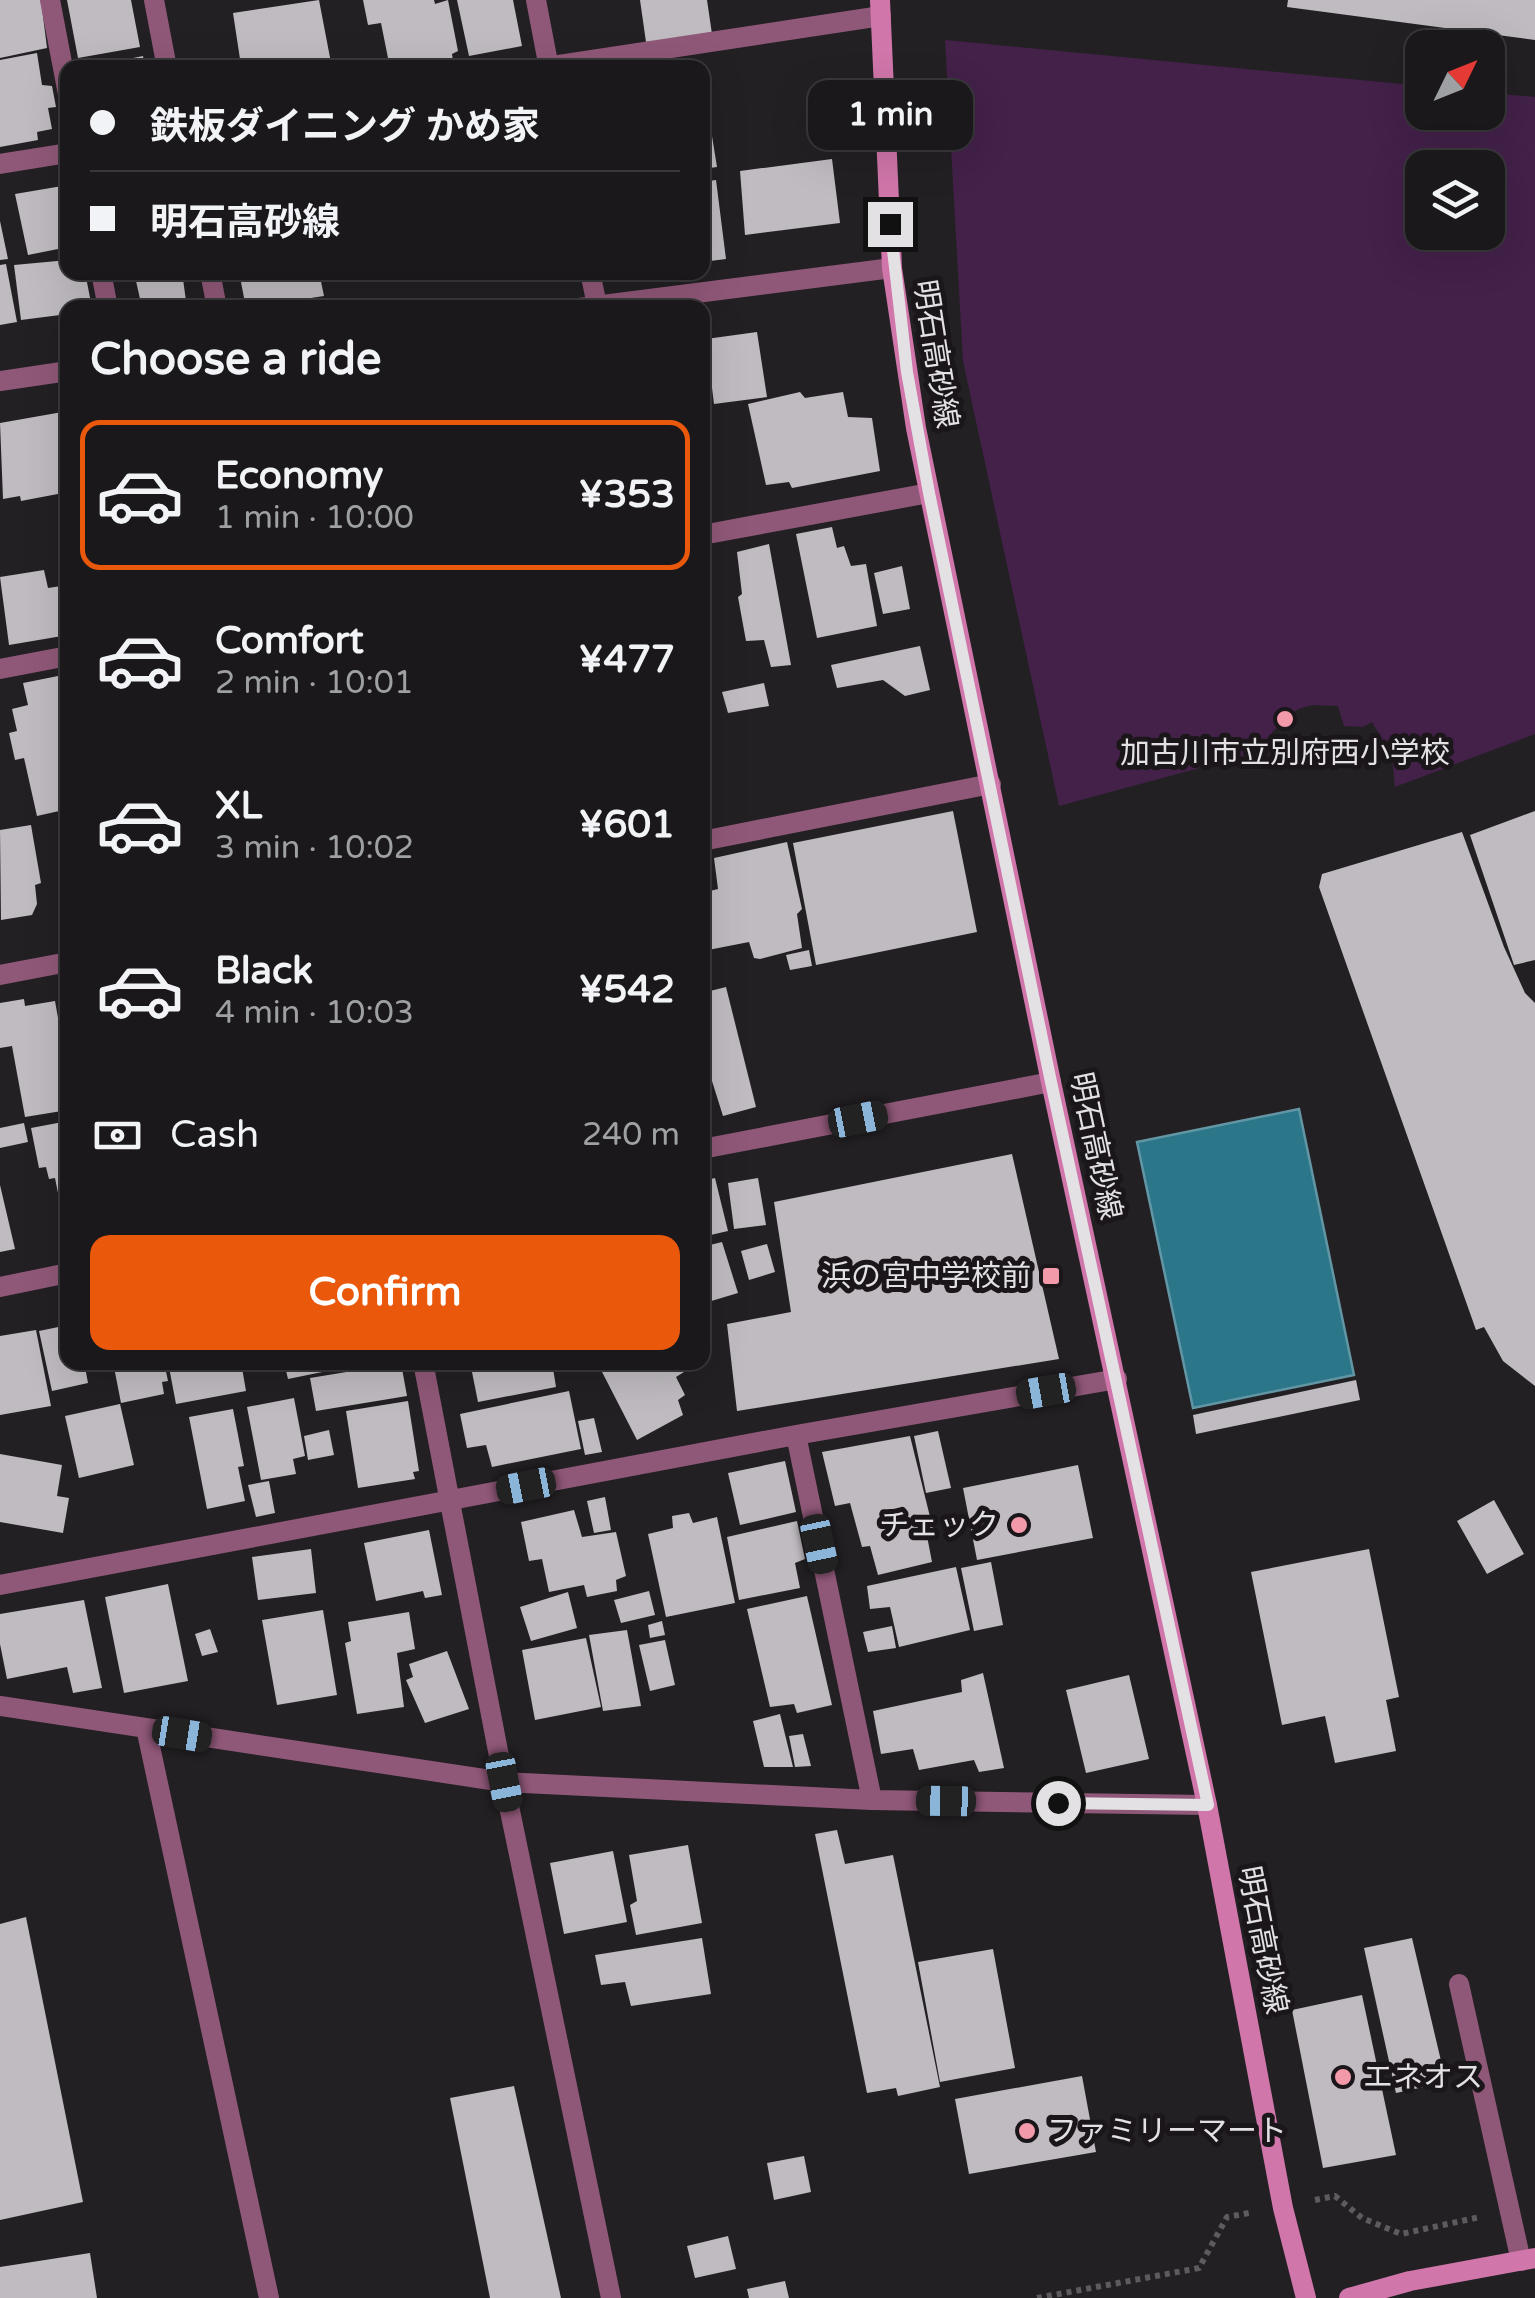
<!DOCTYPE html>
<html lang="en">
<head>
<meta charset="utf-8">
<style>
	:root { --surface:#1a181b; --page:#272528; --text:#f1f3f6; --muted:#9fa0a3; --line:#38373a; --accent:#ea580c }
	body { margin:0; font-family:"Varela Round","Noto Sans JP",sans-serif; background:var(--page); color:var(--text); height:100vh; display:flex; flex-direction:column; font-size:38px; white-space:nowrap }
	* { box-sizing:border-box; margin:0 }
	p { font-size:32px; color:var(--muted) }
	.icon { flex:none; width:55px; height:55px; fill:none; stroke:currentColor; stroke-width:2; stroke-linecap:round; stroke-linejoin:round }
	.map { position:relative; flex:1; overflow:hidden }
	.sheet { position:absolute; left:60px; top:300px; width:650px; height:1070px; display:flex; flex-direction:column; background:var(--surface); border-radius:20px; box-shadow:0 10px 40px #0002,0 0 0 2px var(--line) }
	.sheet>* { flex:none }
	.hud { position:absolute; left:60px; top:60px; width:650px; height:220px; border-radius:20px; box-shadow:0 10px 40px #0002,0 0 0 2px var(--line); display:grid; align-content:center; height:220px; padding:0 30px; background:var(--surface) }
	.needle { width:65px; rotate:47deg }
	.controls { position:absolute; left:1405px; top:30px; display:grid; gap:20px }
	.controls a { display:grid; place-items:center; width:100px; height:100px; border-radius:20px; background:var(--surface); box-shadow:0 10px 40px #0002,0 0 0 2px var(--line); font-size:50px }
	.end { position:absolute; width:45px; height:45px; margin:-22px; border:12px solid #e3e1e4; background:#111; box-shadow:0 0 0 5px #111 }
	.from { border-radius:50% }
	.bubble { position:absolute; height:70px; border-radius:20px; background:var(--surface); box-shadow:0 10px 40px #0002,0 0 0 2px var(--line); font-size:32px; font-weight:800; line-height:70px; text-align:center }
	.car { position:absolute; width:30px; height:60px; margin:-30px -15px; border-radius:12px; box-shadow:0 0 8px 2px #0007; background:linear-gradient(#222 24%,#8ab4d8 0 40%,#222 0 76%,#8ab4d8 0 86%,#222 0) }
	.hud b { display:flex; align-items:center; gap:35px; height:95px; font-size:38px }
	.hud b+b { border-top:2px solid var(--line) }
	.hud i { width:25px; height:25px; background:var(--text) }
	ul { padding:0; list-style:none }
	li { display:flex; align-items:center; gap:30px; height:150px; margin:0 20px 15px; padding:0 10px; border:5px solid transparent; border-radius:20px }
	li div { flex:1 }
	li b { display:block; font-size:38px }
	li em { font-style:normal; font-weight:800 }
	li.on { border-color:var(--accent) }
	li>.icon { width:90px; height:90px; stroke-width:1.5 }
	h2 { padding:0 30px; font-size:45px; line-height:120px }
	.pay { display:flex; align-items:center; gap:25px; height:110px; padding:0 30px; font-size:38px }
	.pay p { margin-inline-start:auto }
	.cta { display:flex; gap:20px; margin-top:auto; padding:20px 30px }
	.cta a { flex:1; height:115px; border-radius:20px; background:var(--accent); color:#fff; font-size:40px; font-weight:800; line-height:115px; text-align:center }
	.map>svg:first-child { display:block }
	.green { fill:#432149; fill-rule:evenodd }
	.water { fill:#2b7689; stroke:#6296a4; stroke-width:2.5 }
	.building { fill:#bfbbc0 }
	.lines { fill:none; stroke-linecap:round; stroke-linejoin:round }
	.path { stroke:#5e5b5f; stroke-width:6; stroke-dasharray:5 5; stroke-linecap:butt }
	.street { stroke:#905878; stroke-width:20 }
	.secondary { stroke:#d076aa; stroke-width:20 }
	.route { stroke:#e3e1e4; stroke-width:12 }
	.poi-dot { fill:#f39aaa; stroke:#1a161a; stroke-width:4 }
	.labels { text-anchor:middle; stroke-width:10; stroke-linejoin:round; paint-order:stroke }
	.street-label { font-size:30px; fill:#e3e1e4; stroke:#1a161a }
	.poi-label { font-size:30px; fill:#e3e1e4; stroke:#1a161a; text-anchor:end }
</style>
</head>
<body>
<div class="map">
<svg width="1535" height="2298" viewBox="0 0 1535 2298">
	<rect width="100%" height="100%" fill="#232024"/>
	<!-- green -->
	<path class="green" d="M945,40L1422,86V112H1488V93L1535,97V734L1395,787L1392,756L1372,722L1363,727L1344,726L1338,706L1313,705L1298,709L1273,731L1262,751L1059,806L963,361ZM1422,168H1488V232H1422Z"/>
	<!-- water -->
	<path class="water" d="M1299,1109L1354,1375L1193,1408L1137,1142Z"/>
	<!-- building -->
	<path class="building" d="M0,0H41L47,48L0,58Z
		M67,0H131L140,47L78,58Z
		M319,0L332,68H255L254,62L240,59L233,13Z
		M363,0H434L435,4L448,0L458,51L452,54L454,68H390L381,23L368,25Z
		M457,0H513L522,46L469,56Z
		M640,0H707L712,34L646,42Z
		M1288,0H1535V40L1287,7Z
		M37,53L42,85L52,86L56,107L48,108L52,129L37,132L38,140L0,147V60Z
		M143,56L145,68H104V64Z
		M711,130L717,167L702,169V132Z
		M832,159L840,223L745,235L740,171Z
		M716,180L726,259L702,262V182Z
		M68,185V247L28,255L15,194Z
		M0,221L8,259L0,260Z
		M68,260V272H85L92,308H68V314L21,320L14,265Z
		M6,264L17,322L0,325V265Z
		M134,272H182L187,308H142Z
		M239,272H319L324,296L246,308Z
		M757,332L767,397L714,404L706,339Z
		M800,392L805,398L843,392L848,417L872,418L880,471L792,488L789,482L766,485L748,404Z
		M68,411V509L63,493L21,501L20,496L3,499L0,423Z
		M832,527L837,548L844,546L851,566L866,564L877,626L817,638L796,534Z
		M769,544L791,665L771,667L764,640L746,641L738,597L742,594L737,552Z
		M902,566L910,609L883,614L874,573Z
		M44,570L48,588L61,586L68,635L9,645L0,577Z
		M920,646L930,690L905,696L883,680L837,688L831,665Z
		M68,674V809L37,816L24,758L15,760L9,733L17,731L12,709L28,705L23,683Z
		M764,683L769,706L728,713L722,692Z
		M953,811L977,932L816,965L793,843Z
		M1535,811V960L1514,965L1470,835Z
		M31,825L41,883L35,885L37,904L32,915L1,920L0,830Z
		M1462,832L1504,947L1525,993L1535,1003V1386L1503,1361L1484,1327L1476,1330L1319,887L1322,874Z
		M787,842L802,909L797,914L802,948L760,959L754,958L749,942L703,951L702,893L718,889L714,858Z
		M809,950L812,966L790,970L786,955Z
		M726,987L756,1107L723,1116L712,1081L702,1083V993Z
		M24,999L25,1006L55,1001L60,1029L68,1027V1110L25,1117L12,1046L0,1048V1003Z
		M68,1121V1207L61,1208L55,1178L49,1179L46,1167L39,1168L31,1128Z
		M24,1123L28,1142L0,1148V1128Z
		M1012,1154L1059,1359L737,1411L727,1324L791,1312L774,1202Z
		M715,1178L728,1231L702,1237V1181Z
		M758,1178L766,1225L734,1229L728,1183Z
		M0,1185L15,1249L0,1252Z
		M722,1242L738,1293L708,1302L702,1283V1247Z
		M767,1244L775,1272L749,1280L741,1251Z
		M68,1325V1362H84L88,1383L52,1391L39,1331Z
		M36,1330L51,1406L0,1415V1336Z
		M113,1362H164L168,1381L162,1382L164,1394L121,1403Z
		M168,1362H241L246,1391L176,1404Z
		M284,1362H341L342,1368L288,1379Z
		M470,1362H552L556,1387L478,1402Z
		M605,1362H679L684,1372L676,1377L685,1395L678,1400L683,1415L637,1440L600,1368Z
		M401,1363L407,1396L316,1411L310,1378Z
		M1356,1380L1360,1400L1196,1434L1193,1415Z
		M569,1391L581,1449L492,1467L486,1445L467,1448L460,1414Z
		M294,1398L305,1456L293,1459L296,1474L261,1480L247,1407Z
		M408,1401L419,1471L413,1472L415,1479L358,1488L346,1411Z
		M120,1404L134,1465L79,1478L65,1416Z
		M233,1409L244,1466L238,1467L245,1501L207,1509L189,1417Z
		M594,1418L602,1452L585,1455L578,1421Z
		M329,1430L334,1455L308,1460L304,1436Z
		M938,1431L951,1488L926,1493L914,1436Z
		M910,1436L934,1533L927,1536L932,1562L878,1575L870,1546L862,1547L850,1503L835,1506L822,1452Z
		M0,1454L62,1465L57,1496L69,1498L63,1533L0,1522Z
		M785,1461L796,1512L740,1525L728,1473Z
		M1078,1465L1093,1538L977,1560L963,1488Z
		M269,1481L275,1513L256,1517L248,1485Z
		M605,1497L611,1530L594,1533L587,1501Z
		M1494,1500L1524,1554L1487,1574L1457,1521Z
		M574,1510L582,1537L616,1532L626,1576L616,1580L617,1591L587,1597L584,1585L549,1592L542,1559L529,1561L521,1522Z
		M689,1513L693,1523L717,1517L735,1603L666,1617L648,1534L673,1528L672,1516Z
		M797,1521L805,1559L795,1563L800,1588L739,1600L727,1537Z
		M429,1530L442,1595L425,1598L423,1591L376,1601L364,1543Z
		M311,1549L316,1593L258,1600L252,1557Z
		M1369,1549L1399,1697L1386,1700L1396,1751L1335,1763L1325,1716L1282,1725L1251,1572Z
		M991,1562L1003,1625L974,1631L961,1568Z
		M956,1567L970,1630L899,1647L890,1607L870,1609L867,1586Z
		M168,1584L188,1681L124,1693L105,1597Z
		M649,1591L655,1615L621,1623L614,1600Z
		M568,1592L577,1628L531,1641L520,1607Z
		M807,1596L832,1705L797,1713L794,1704L770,1707L747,1609Z
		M84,1600L102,1688L73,1693L67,1667L7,1679L0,1644V1614Z
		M323,1610L337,1695L277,1705L262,1620Z
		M409,1612L415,1649L397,1653L404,1707L357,1714L345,1643L351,1641L348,1622Z
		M662,1621L665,1635L650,1638L648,1625Z
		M892,1626L896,1648L868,1652L863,1632Z
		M210,1629L218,1652L202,1656L195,1634Z
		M627,1630L641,1706L603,1711L589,1635Z
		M586,1638L601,1707L535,1720L522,1650Z
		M665,1640L675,1685L650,1691L639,1645Z
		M447,1651L469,1709L425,1723L406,1680L413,1677L409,1664Z
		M983,1673L1004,1768L979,1772L974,1760L919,1770L913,1749L881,1754L873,1711L962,1692L961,1680Z
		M1129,1675L1149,1759L1086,1773L1066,1690Z
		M780,1714L793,1767H764L753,1721Z
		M803,1734L811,1766L795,1767L789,1736Z
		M837,1830L845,1864L893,1855L940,2087L898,2096L896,2088L867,2093L815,1834Z
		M688,1845L702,1923L636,1935L630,1905L637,1901L629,1855Z
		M613,1851L627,1922L564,1934L550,1863Z
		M26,1917L83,2202L0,2220V1924Z
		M702,1938L711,1994L631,2006L625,1982L601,1985L595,1955Z
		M1412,1938L1446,2082L1396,2093L1364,1948Z
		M993,1949L1015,2068L940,2082L918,1962Z
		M1362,1995L1396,2155L1323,2168L1292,2010Z
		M1082,2076L1096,2152L969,2174L955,2099Z
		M514,2086L561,2298H490L450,2098Z
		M804,2156L811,2192L774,2200L767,2163Z
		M728,2236L736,2269L695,2278L687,2246Z
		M90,2253L97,2298H0V2267Z
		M785,2281L789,2298H749L747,2289Z"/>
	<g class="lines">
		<!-- path -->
		<path class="path" d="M1315,2200L1335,2196L1362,2218L1401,2234L1480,2217
			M1037,2298L1199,2268L1227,2217L1249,2213"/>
		<!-- street -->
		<path class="street" d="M50,0L68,94
			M154,0L167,68
			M536,0L549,68
			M539,68L881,16
			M0,164L68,153
			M101,272L108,308
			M210,272L217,308
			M590,272L597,305
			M579,308L892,268
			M0,381L68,371
			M702,535L929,493
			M0,669L68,656
			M702,841L991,784
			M0,975L68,962
			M702,1149L1051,1082
			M0,1287L68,1273
			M423,1362L504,1782L611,2298
			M796,1435L872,1800
			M0,1585L796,1435L1117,1379
			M0,1706L504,1782L872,1800L1207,1805
			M146,1728L269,2298
			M1459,1984L1521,2261"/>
		<!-- secondary -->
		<path class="secondary" d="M880,0L892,268L916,428L1051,1082L1207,1805L1283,2208L1306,2298
			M1349,2298L1410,2281L1535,2258"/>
	</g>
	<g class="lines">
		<!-- route -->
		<path class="route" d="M890,224L907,372L929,493L1051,1082L1208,1805L1058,1803"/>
	</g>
	<!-- markers -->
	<g class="poi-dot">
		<circle cx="1285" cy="719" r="10"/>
		<rect x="1041" y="1266" width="20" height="20" rx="5"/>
		<circle cx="1019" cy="1525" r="10"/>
		<circle cx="1343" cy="2077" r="10"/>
		<circle cx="1027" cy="2131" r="10"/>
	</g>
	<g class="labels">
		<!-- street labels -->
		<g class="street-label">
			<text transform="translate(936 354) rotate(81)" y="10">明石高砂線</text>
			<text transform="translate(1096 1146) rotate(78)" y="10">明石高砂線</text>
			<text transform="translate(1263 1940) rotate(79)" y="10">明石高砂線</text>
		</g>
		<!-- poi labels -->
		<g class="poi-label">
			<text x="1285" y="763" text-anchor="middle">加古川市立別府西小学校</text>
			<text x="1031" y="1286">浜の宮中学校前</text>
			<text x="999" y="1535">チェック</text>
			<text x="1363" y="2087" text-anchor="start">エネオス</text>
			<text x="1047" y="2141" text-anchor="start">ファミリーマート</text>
		</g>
	</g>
</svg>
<div class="controls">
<a><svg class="needle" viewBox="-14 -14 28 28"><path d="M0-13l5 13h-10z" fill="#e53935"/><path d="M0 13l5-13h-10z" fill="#9fa0a3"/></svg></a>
<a><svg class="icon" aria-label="layers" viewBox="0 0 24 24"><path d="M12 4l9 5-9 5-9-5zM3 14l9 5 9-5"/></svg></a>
</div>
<i class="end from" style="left:1058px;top:1803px"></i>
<i class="end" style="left:890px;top:224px"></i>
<div class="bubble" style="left:808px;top:80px;width:165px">1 min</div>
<i class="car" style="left:858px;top:1119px;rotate:79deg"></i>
<i class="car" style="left:1046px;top:1391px;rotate:260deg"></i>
<i class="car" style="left:526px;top:1486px;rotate:259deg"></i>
<i class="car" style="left:819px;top:1544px;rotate:168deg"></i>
<i class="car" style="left:182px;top:1734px;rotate:99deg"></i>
<i class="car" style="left:504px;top:1782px;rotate:169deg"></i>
<i class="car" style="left:946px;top:1801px;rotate:271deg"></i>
<div class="hud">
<b><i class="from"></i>鉄板ダイニング かめ家</b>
<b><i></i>明石高砂線</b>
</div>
<section class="sheet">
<h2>Choose a ride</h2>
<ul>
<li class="on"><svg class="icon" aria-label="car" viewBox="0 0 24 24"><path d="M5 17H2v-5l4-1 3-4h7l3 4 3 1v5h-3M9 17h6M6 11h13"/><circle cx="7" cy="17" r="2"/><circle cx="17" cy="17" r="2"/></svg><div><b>Economy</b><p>1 min · 10:00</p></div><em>¥353</em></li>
<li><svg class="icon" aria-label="car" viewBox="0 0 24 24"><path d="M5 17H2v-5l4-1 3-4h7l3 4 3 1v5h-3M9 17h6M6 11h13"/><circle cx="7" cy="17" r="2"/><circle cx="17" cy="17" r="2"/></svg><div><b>Comfort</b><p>2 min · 10:01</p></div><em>¥477</em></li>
<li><svg class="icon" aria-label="car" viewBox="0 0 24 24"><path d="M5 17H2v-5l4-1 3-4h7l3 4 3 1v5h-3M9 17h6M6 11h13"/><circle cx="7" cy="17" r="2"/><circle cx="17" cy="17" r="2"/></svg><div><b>XL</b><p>3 min · 10:02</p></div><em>¥601</em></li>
<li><svg class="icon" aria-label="car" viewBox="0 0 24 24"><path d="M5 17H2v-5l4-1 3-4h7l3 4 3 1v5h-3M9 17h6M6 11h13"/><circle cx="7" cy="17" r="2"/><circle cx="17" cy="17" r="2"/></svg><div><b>Black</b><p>4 min · 10:03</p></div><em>¥542</em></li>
</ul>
<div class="pay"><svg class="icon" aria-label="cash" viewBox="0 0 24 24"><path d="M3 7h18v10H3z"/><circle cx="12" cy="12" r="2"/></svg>Cash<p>240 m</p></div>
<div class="cta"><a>Confirm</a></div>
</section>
</div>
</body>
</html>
